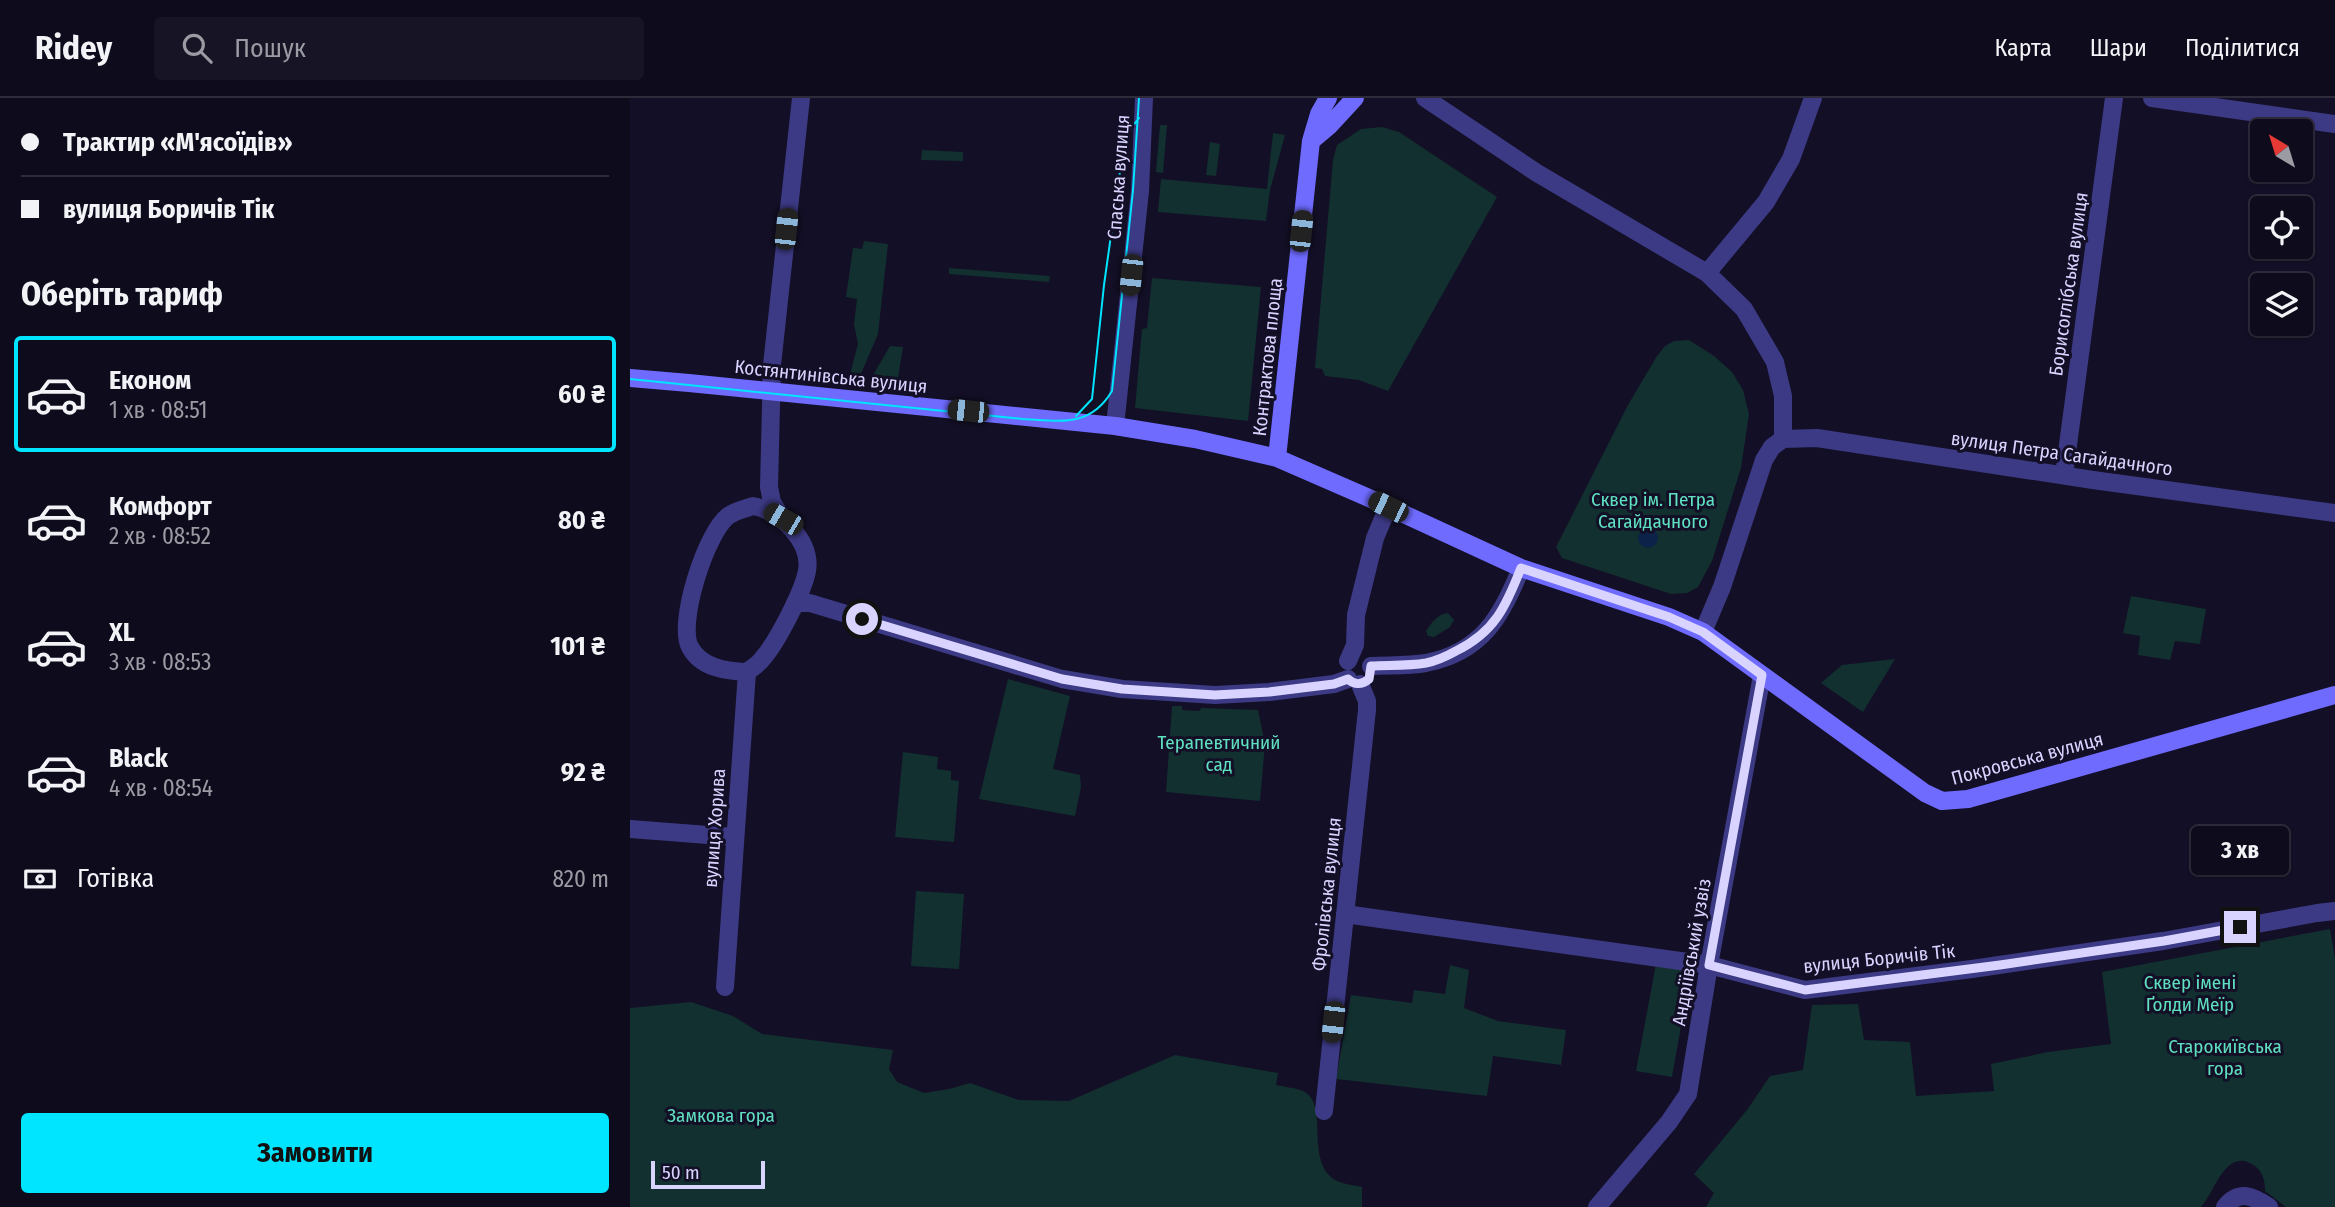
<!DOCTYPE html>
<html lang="uk">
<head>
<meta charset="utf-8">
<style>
	:root { --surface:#0e0b1c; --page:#171425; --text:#f1f3f6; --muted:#9b9ba3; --line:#2e2b3b; --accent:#00e5ff }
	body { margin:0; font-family:"Fira Sans Condensed",sans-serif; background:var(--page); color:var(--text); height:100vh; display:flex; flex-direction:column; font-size:26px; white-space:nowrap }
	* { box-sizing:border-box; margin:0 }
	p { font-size:23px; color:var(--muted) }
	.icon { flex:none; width:38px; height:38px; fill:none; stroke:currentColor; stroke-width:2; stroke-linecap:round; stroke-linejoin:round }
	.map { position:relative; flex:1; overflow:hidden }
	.drawer { display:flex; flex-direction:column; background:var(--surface); width:630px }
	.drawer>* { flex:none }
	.top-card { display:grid; align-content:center; height:154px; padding:0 21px; background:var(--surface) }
	.needle { width:46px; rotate:322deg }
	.controls { position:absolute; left:1620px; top:21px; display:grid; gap:14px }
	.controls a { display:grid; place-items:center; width:63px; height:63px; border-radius:7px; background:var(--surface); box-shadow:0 2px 5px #0004,0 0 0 2px var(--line); font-size:35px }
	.scale { position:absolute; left:21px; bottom:18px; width:114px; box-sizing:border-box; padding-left:7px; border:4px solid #d9d4ff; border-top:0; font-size:19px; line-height:24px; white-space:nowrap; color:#d9d4ff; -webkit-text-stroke:5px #130f26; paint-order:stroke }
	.end { position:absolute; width:32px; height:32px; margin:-16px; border:9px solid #d9d4ff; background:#111; box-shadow:0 0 0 4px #111 }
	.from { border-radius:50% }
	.bubble { position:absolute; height:49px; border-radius:7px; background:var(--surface); box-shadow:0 2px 5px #0004,0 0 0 2px var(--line); font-size:23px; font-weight:700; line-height:49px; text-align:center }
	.car { position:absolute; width:21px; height:42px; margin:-21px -10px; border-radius:9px; box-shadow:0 0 5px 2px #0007; background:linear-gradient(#222 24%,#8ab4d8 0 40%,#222 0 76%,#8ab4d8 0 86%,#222 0) }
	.top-card b { display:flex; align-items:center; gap:24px; height:66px; font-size:26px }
	.top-card b+b { border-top:2px solid var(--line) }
	.top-card i { width:18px; height:18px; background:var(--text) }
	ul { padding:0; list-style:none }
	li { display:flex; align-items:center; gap:21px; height:116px; margin:0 14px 10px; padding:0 7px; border:4px solid transparent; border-radius:7px }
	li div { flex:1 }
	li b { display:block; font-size:26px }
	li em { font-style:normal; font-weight:700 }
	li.current { border-color:var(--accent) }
	li>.icon { width:63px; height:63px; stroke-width:1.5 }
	h2 { padding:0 21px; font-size:32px; line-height:84px }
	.pay { display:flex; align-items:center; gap:18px; height:77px; padding:0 21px; font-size:26px }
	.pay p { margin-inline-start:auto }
	.primary-button { display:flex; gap:14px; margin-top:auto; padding:14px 21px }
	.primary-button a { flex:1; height:80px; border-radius:7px; background:var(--accent); color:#111; font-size:28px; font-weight:700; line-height:80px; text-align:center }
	header { display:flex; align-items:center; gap:42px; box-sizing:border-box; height:98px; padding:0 35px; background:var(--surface); border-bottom:2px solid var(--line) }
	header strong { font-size:33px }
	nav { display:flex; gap:38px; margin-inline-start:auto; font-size:24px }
	.search { width:490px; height:63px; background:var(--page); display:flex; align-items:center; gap:18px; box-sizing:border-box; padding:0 24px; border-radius:7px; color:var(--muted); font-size:26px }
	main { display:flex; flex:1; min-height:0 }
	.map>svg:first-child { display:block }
	.green { fill:#12302f }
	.water { fill:#0c2248 }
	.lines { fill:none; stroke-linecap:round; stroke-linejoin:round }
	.street { stroke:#3d3a85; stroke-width:18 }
	.secondary { stroke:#6f6bff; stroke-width:18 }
	.tram { stroke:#00e5ff; stroke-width:2 }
	.route { stroke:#d9d4ff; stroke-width:9 }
	.labels { text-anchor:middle; stroke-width:6; stroke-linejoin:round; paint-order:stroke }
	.street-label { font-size:19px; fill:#d9d4ff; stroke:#130f26 }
	.park-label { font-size:19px; fill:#5fe0c0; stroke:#130f26 }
</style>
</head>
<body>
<header>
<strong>Ridey</strong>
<div class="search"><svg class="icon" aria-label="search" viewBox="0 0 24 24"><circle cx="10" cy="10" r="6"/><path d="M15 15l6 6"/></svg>Пошук</div>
<nav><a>Карта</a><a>Шари</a><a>Поділитися</a></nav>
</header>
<main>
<section class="drawer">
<div class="top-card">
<b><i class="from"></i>Трактир «М'ясоїдів»</b>
<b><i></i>вулиця Боричів Тік</b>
</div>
<h2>Оберіть тариф</h2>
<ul>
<li class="current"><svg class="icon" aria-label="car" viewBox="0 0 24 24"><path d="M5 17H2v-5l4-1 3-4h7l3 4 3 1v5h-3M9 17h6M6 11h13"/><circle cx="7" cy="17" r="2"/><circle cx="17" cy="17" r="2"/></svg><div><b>Економ</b><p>1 хв · 08:51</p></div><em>60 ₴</em></li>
<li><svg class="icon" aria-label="car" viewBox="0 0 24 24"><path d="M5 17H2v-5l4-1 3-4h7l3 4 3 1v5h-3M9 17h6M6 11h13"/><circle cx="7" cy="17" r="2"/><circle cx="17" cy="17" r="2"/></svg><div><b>Комфорт</b><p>2 хв · 08:52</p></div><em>80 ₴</em></li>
<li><svg class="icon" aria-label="car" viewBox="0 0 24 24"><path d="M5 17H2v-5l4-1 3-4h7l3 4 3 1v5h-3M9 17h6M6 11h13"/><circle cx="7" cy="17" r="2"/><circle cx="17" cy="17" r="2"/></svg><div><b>XL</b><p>3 хв · 08:53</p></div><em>101 ₴</em></li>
<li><svg class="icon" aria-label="car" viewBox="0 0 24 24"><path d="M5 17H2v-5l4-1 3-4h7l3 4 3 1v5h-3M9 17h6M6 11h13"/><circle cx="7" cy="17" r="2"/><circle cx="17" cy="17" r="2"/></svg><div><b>Black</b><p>4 хв · 08:54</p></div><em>92 ₴</em></li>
</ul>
<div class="pay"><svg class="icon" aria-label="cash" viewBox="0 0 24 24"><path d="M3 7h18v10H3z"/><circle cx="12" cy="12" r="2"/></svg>Готівка<p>820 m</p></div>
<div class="primary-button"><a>Замовити</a></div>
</section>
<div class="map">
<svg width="1705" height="1109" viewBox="0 0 1705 1109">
	<rect width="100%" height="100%" fill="#130f26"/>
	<!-- green -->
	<path class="green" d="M530,27H537L533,75L526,74Z
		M752,29L769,34L867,99L758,293L729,282L695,278L692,271L685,270L703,62L707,47L731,31Z
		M643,35L655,37L640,92L636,123L528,114L531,81L637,91Z
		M580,44L590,46L586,78L576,77Z
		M292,52L333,54V63L291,62Z
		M234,143L258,146L248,236L227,285L218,284L228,246L224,226L227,201L216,199L223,150L232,151Z
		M319,170L420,178L419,184L319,176Z
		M522,180L631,189L618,323L505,310L512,231L517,230Z
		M1059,242L1084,258L1102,274L1113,292L1119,316L1111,370L1082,463L1068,489L1057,495L1041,496L932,460L926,449L998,307L1027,258L1035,248L1044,243Z
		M260,248L273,249L267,286L239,284Z
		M1501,498L1576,511L1570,546L1545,543L1540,562L1508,557L1510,538L1493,535Z
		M818,515L824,522L820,529L804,539L798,538L796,533C801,525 808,516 818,515Z
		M1265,561L1233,614L1191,585L1212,567Z
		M378,581L440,598L423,671L450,677L451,689L445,718L349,701Z
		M542,608H552V612L570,613L571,610L628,612L635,646L630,703L536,694Z
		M273,654L308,659L307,671L321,673V682L329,683L324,744L265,739Z
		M286,793L334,796L329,871L281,868Z
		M1700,831L1705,861V1109H1656L1635,1093C1635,1083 1633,1074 1625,1068C1596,1047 1585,1094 1571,1109H1076L1084,1095L1064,1076L1117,1012L1140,978L1173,972L1182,907L1228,906L1234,942L1280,944L1286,998L1364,993L1361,966L1418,954L1481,946L1472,874Z
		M1026,866L1061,872L1042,979L1006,973Z
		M820,867L839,872L834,910L868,923L936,932L931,967L863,958L857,998L706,981L721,897L782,905L784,892L815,896Z
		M61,904L103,918L132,936L263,952L259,971L267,984L294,995L319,991L340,985L389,1002L439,1003L545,957L648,975L646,987C655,989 666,990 673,993C700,1005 674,1062 705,1082C712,1086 724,1087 732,1089V1109H0V910Z"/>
	<!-- water -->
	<path class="water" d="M1008 440a10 10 0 1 1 20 0a10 10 0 1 1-20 0Z"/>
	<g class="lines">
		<!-- street -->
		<path class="street" d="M795,0L907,75L1077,175L1114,211L1145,264L1153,298V341
			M1522,0L1705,26
			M1077,175L1136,104L1161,61L1183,0
			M485,328L510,93L514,0
			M1153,341L1187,340L1463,382L1705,415
			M1434,377L1484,0
			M123,408C150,413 182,443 177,473C173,494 147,544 133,560C129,566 122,570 117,574C96,573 71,570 60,549C47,525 76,435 98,418C105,413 114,411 123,408Z
			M151,419L142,404L139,389L142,267L171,0
			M165,505H180L432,581L492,591L585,597L639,594L704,586L718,581
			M1073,534L1092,489L1134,362L1142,349L1153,341
			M718,563L725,547L726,517L745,440L758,409
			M741,568C759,567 778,568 796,565C852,554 872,518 891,470
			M0,731L104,739
			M715,816L1079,867L1175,892L1342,871L1533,843L1687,815L1705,813
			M95,889L117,574
			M694,1013L737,612V603L730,586
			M967,1109L1039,1024L1058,996L1079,867L1132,577
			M1595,1109C1609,1091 1623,1098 1639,1109"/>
		<!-- secondary -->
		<path class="secondary" d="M681,43L700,27L725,0
			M0,280L59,285L485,328L565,341L647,360L739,400L891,470L1039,519L1073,534L1295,695L1312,703L1338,701L1705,597
			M647,360L681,43L689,16L698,0"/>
		<!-- tram -->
		<path class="tram" d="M0,281L393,321C430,323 460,330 482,293L503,92L509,0
			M446,318L462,301L474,187L495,38L509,20"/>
	</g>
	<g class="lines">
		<!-- route -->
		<path class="route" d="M232,521L432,581L492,591L585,597L639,594L704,586L718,581C724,587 732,587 739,581L741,568C759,567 778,568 796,565C806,563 817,558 826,553C865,534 876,508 891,470L1039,519L1073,534L1132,577L1079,867L1175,892L1370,867L1534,843L1610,829"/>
	</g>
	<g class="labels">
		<!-- street labels -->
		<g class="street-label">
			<text transform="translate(488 79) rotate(-86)" y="7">Спаська вулиця</text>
			<text transform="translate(1438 186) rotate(-82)" y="7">Борисоглібська вулиця</text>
			<text transform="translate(637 259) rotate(-84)" y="7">Контрактова площа</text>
			<text transform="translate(201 278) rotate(6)" y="7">Костянтинівська вулиця</text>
			<text transform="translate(1432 355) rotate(8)" y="7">вулиця Петра Сагайдачного</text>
			<text transform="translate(1397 660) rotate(-15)" y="7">Покровська вулиця</text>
			<text transform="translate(84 730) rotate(-86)" y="7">вулиця Хорива</text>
			<text transform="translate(696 796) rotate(-84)" y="7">Фролівська вулиця</text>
			<text transform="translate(1061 854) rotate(-80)" y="7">Андріївський узвіз</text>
			<text transform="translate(1249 860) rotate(-6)" y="7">вулиця Боричів Тік</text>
		</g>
		<!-- park labels -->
		<g class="park-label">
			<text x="1023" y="408">Сквер ім. Петра<tspan x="1023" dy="22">Сагайдачного</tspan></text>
			<text x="589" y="651">Терапевтичний<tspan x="589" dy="22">сад</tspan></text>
			<text x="1560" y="891">Сквер імені<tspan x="1560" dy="22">Ґолди Меїр</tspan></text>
			<text x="1595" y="955">Старокиївська<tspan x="1595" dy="22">гора</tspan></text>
			<text x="91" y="1024">Замкова гора</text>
		</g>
	</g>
</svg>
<div class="controls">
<a><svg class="needle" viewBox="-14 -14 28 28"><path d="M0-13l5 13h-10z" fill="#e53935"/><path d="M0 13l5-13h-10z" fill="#9b9ba3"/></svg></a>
<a><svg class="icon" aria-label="locate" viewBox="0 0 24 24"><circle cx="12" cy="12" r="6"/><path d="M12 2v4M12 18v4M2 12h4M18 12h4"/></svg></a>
<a><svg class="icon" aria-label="layers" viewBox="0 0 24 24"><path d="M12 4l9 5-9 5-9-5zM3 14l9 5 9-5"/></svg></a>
</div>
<div class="scale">50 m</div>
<i class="end from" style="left:232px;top:521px"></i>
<i class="end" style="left:1610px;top:829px"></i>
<div class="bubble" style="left:1561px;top:728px;width:98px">3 хв</div>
<i class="car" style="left:156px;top:131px;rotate:6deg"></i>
<i class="car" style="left:671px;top:133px;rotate:6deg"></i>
<i class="car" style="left:501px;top:177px;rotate:186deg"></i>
<i class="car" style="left:338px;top:313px;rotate:276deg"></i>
<i class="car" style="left:758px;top:409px;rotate:296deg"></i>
<i class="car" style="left:153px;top:421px;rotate:300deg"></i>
<i class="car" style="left:703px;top:924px;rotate:186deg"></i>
</div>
</main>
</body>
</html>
